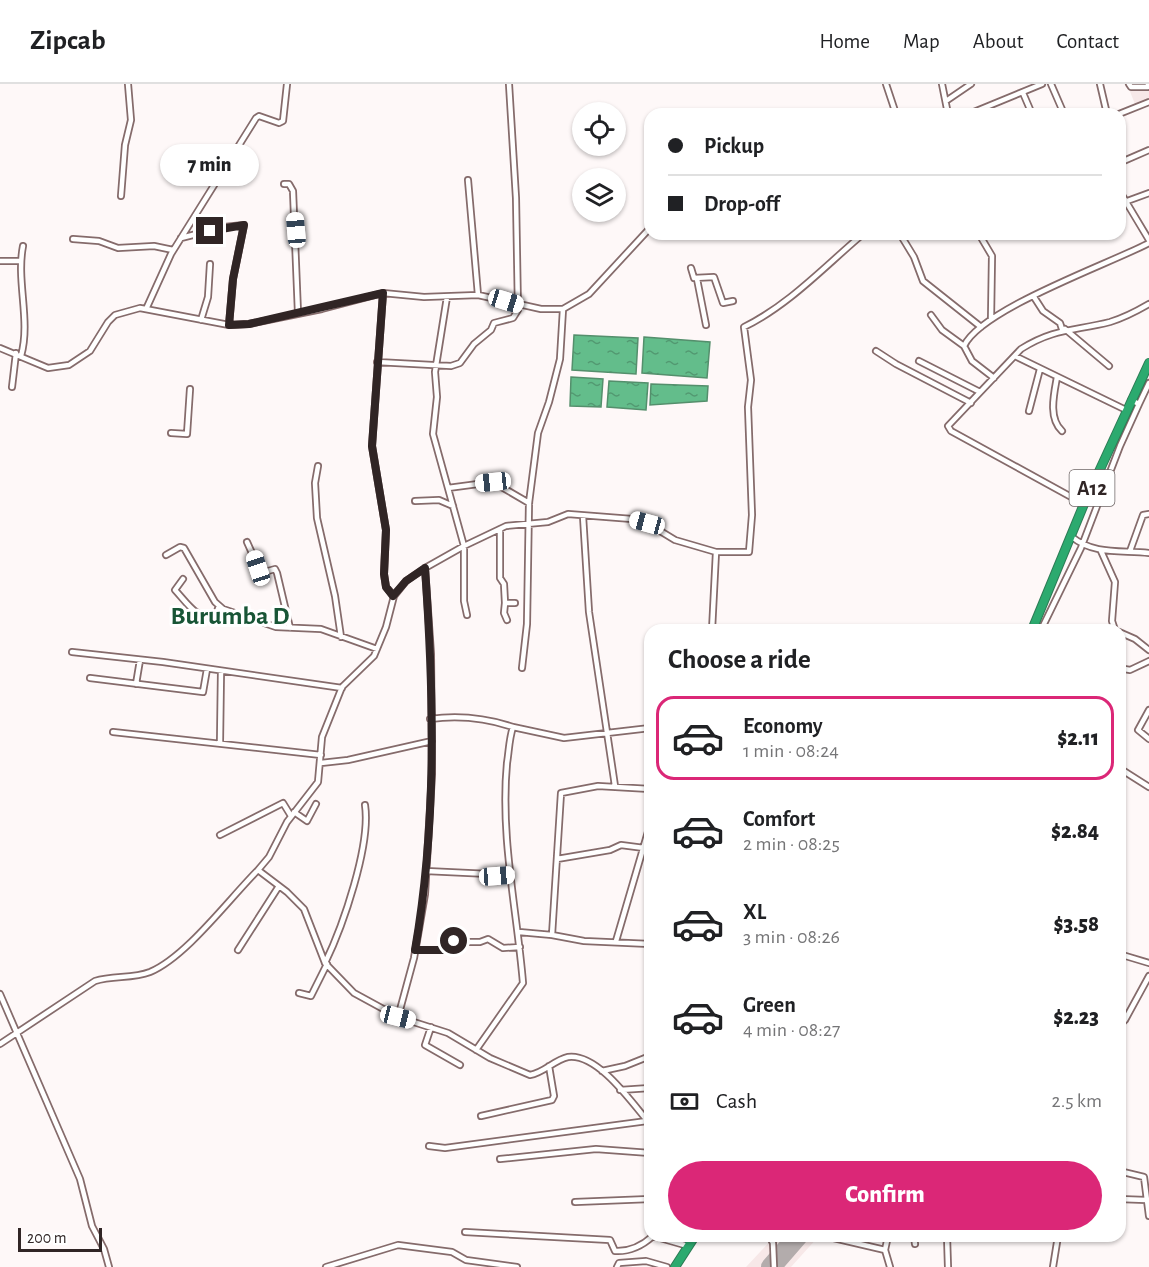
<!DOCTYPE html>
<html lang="en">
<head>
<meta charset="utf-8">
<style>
	:root { --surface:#fff; --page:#f6f6f6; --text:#202124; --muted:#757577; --line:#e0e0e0; --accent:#db2777 }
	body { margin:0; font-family:"Alegreya Sans",sans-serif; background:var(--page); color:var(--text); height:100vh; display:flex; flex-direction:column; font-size:22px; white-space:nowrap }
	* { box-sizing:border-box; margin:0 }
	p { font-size:20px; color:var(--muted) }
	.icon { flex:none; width:33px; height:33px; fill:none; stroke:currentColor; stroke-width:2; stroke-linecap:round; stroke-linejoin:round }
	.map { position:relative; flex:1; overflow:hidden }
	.side { position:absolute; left:644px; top:540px; width:482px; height:618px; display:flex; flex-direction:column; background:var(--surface); border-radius:18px; box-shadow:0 2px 4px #0004 }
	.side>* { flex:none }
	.top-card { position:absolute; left:644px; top:24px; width:482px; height:132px; border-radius:18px; box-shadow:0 2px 4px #0004; display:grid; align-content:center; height:132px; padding:0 24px; background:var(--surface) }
	.controls { position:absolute; left:572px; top:18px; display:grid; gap:12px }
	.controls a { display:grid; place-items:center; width:54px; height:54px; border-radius:50%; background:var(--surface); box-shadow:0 2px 4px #0004; font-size:30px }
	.scale { position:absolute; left:18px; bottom:15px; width:84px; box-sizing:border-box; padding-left:6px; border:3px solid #302525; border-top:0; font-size:16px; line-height:21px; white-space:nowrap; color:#302525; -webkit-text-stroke:4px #fff; paint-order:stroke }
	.end { position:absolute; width:27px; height:27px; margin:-14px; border:8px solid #302525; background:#fff; box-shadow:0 0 0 3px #fff }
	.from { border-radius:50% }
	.bubble { position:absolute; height:42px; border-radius:21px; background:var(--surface); box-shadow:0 2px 4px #0004; font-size:20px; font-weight:800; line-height:42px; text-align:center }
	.car { position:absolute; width:18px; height:36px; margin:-18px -9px; border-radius:8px; box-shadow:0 0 4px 2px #0007; background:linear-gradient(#fff 24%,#345 0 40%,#fff 0 76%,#345 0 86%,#fff 0) }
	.top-card b { display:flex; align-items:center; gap:21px; height:57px; font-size:22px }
	.top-card b+b { border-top:2px solid var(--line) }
	.top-card i { width:15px; height:15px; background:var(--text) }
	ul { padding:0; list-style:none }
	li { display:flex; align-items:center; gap:18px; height:84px; margin:0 12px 9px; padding:0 12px; border:3px solid transparent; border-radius:18px }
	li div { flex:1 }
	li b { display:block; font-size:22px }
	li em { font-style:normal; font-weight:800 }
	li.current { border-color:var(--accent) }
	li>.icon { width:54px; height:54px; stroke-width:1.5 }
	h2 { padding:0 24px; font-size:27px; line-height:72px }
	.pay { display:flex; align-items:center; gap:15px; height:66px; padding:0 24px; font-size:22px }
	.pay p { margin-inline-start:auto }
	.primary-button { display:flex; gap:12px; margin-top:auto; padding:12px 24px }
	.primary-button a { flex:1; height:69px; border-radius:36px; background:var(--accent); color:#fff; font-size:24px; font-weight:800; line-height:69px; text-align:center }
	header { display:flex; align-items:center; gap:36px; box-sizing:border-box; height:84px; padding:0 30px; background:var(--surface); border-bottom:2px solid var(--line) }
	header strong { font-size:28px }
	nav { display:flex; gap:33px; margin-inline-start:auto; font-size:21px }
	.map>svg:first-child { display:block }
	.built { fill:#f7e8e8 }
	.water { fill:url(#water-ripples); stroke:#548f6c; stroke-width:1.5 }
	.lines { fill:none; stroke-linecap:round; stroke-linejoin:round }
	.runway { stroke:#b3acac; stroke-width:20 }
	.minor-casing { stroke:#856b6b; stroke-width:8 }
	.highway-casing { stroke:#2d7b55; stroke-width:10 }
	.minor { stroke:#fff; stroke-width:4.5 }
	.highway { stroke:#2caa6f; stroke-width:8 }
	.route { stroke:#302525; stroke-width:8 }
	.labels { text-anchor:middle; stroke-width:6; stroke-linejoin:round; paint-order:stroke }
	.shield { fill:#fff; stroke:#6e6666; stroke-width:1.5 }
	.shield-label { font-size:21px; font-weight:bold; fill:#302525 }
	.quarter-label { font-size:26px; font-weight:bold; fill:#185536; stroke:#fff }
</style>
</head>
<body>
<header>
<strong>Zipcab</strong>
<nav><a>Home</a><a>Map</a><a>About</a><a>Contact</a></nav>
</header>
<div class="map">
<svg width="1149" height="1183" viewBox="0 0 1149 1183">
	<defs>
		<pattern id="water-ripples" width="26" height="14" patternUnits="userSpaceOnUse" patternTransform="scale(1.5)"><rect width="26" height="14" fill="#63bd8b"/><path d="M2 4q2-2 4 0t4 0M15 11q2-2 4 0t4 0" fill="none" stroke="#529971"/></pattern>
	</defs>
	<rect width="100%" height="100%" fill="#fef8f8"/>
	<!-- built -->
	<path class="built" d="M1127,0H1149V15L1135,20Z
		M775,1152H819L791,1183H746Z"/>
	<!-- water -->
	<path class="water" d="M574,251L638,254L636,290L572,286Z
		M644,253L710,258L707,294L642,289Z
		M571,293L603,295L601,323L570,322Z
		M609,297L648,299L646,326L607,323Z
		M651,300L708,302L707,317L650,321Z"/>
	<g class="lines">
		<!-- runway -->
		<path class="runway" d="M771,1183L798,1152"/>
		<defs>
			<path id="minor" d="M886,0L896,30
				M942,0L948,30
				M1051,0L1064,30
				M1100,0L1107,30
				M1129,0L1131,3H1148V0
				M1023,9L1032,30
				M946,17L971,0
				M969,30L1042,0
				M1119,30L1149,18
				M1119,79L1149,66
				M468,96L478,211
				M284,100H289L293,107L298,229
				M1119,106L1149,156
				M121,112L125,61L131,36L128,0
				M1119,120L1149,109
				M900,150L914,173L923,197L981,243
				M979,150L992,172L991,235
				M1040,150H1052
				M181,154L224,143L244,141L233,195L229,241
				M73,155L99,157L118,164L154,162L173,166
				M0,177H20
				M691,184L694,194L714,193L723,219L733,217
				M697,195L706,241
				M383,209L372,362L386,446L384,490L386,503L394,512
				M447,213L435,288L437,313L433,350L464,462V517L467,531
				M1034,213L1043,227L1060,239L1062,245
				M147,223L171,170L256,34L259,32L279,39L283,37L287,0
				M931,231L942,246L964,262
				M201,236L208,213L210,180
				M1065,245L1109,282
				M0,264L48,284L69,281L90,267L108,238L115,231L140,224L229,241L249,240L322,225L383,209L424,213L478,211L541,225H563L589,210L650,144
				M876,267L896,280L971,319
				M21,272C31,236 16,198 23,162
				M1015,272L1124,325
				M919,277L980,308
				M377,278L451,282L460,279L474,260L491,246L494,239L513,234L518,226L516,114L509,0
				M1057,293C1054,310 1048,334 1062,347
				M994,294L972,277L964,262C981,225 1109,180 1149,159
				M12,303L16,269
				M1139,320L1149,299
				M1029,327L1040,285
				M171,349L187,350L190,305
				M318,382L315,399L317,434L335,512L341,553
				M448,404L493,398L529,419
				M415,417L439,416L453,422
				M1084,420L951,347L948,342L1021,265C1054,244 1075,247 1110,238C1124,234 1137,227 1149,220
				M583,432L589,528L615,702
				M500,445V494L504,500L505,519H515
				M1072,453C1094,471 1121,466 1149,469
				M247,458L261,489L275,485L277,489L290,544
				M1101,467L1115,498L1112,537L1115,546
				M1130,467L1143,431L1149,430
				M166,471L180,463L184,464L215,518L223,525L276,543L321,545L377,565
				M183,495L175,506C188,520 194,532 214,535L219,522
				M505,519L504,529L507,536
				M712,546L716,468
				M1041,546L1081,464L1120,362L1139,320L1131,316
				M1119,548L1135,555L1149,566
				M72,568L163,578L342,604
				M522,584L527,540L529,419L538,349L549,318L560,275L563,225
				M1119,584L1130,586L1149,577
				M90,594L203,608L207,585
				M136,600L140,576
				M1149,626L1138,646L1149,655
				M430,635C459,631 486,634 513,643
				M113,648L321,671
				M220,658L221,587
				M321,679L348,676L432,657
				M1119,684L1149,703
				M294,728L307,737L316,720
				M220,751L283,719L291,732
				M557,775L610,766L621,761L644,764
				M426,787L511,791
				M519,848L552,851L561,709L598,702L650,705
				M552,851L584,857L650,860
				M616,857L650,741
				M238,866L279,802
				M415,866H444L451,858H480L488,855L503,864L520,863
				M1119,870L1149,879
				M325,879C343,842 371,761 365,721
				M299,909L311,912L327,880
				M0,910L80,1095L92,1142L104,1165L109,1183
				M398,933L414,874L425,810L432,690L431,570L425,484
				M1119,942L1125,936L1149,892
				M431,943L425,961L460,981
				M0,960L95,897C113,891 132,895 150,888C186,873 229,815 258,786
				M476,966L523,899C517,826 500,753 507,679C509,667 509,655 513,643L564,654L650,644
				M602,987L625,982L650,972
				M620,1006L650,1004
				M481,1032L552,1016L554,1012L549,982
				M650,1040C632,1019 598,969 568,973C554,976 544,989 530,991L490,974L448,949L398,933L354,909L325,879L304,825L287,808L258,786L269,773L287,738L318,698L322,653L342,603L374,572L386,543L394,512L406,497L425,484L464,462L506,442L548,438L568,430L632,435L647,439L675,456L716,468H749L752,431L748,323L751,296L744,243C789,221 825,182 863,150
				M429,1062L445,1064L647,1037
				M500,1075L596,1065L650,1069
				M1119,1087L1144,1093L1149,1132
				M1119,1115L1146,1116
				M575,1118L650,1115
				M465,1148L610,1156L615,1167C631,1168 643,1161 653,1152L688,1162
				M769,1152L773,1159L774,1183
				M825,1152L885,1166
				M888,1152L885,1166L890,1183
				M914,1152L915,1160
				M947,1152L948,1183
				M326,1183L398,1161L452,1168L466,1176L517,1183
				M617,1183L619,1179L646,1177L667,1183
				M1053,1183L1058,1152"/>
			<path id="highway" d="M1032,546L1084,420L1149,279
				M675,1183L695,1152"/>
		</defs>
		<!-- minor casing -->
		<use href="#minor" class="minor-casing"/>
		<!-- highway casing -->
		<use href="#highway" class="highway-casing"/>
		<!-- minor -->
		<use href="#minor" class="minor"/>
		<!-- highway -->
		<use href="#highway" class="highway"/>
	</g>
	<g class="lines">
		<!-- route -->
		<path class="route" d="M210,147L244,141L233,195L229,241L249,240L383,209L372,362L386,446L384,490L386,503L393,512L406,497L425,484C434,611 437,740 415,866H444L454,857"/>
	</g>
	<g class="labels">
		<!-- shield labels -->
		<rect class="shield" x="1069.5" y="386" width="45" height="36" rx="4.5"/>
		<g class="shield-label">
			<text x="1092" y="411">A12</text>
		</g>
		<!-- quarter labels -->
		<g class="quarter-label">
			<text x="230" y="540">Burumba D</text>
		</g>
	</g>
</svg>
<div class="controls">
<a><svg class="icon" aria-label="locate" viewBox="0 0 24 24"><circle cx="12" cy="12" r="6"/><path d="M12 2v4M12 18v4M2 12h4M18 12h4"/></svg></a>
<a><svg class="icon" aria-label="layers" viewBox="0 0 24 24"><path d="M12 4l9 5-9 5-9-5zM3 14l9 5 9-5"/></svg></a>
</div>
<div class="scale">200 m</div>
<i class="end from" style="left:454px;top:857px"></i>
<i class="end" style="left:210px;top:147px"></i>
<div class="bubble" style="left:160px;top:60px;width:99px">7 min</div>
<i class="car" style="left:296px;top:146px;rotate:355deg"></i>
<i class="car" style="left:506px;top:217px;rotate:107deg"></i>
<i class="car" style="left:493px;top:398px;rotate:264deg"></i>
<i class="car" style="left:647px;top:439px;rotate:285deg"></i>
<i class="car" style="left:258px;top:484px;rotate:342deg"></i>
<i class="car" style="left:497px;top:792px;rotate:86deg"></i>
<i class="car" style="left:398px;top:933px;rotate:104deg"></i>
<div class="top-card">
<b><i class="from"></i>Pickup</b>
<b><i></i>Drop-off</b>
</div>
<section class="side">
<h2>Choose a ride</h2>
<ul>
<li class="current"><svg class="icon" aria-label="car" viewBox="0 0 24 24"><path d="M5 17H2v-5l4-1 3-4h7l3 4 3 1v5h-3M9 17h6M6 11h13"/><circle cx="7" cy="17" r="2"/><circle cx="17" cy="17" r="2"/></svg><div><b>Economy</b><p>1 min · 08:24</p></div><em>$2.11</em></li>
<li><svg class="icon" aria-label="car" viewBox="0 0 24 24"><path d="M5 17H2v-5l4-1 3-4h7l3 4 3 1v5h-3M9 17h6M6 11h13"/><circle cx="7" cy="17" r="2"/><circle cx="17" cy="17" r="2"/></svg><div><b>Comfort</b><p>2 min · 08:25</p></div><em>$2.84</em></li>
<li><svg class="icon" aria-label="car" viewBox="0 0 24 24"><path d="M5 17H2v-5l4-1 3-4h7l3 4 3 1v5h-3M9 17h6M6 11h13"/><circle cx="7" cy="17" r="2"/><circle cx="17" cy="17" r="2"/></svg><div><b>XL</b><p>3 min · 08:26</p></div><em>$3.58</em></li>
<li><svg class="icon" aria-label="car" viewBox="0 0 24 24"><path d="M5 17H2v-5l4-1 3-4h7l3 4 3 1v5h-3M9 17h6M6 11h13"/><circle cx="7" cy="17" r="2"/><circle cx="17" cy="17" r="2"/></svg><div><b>Green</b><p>4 min · 08:27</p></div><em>$2.23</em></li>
</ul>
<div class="pay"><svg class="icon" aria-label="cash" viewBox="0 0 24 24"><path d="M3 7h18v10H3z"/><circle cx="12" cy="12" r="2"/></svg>Cash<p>2.5 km</p></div>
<div class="primary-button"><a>Confirm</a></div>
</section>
</div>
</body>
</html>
